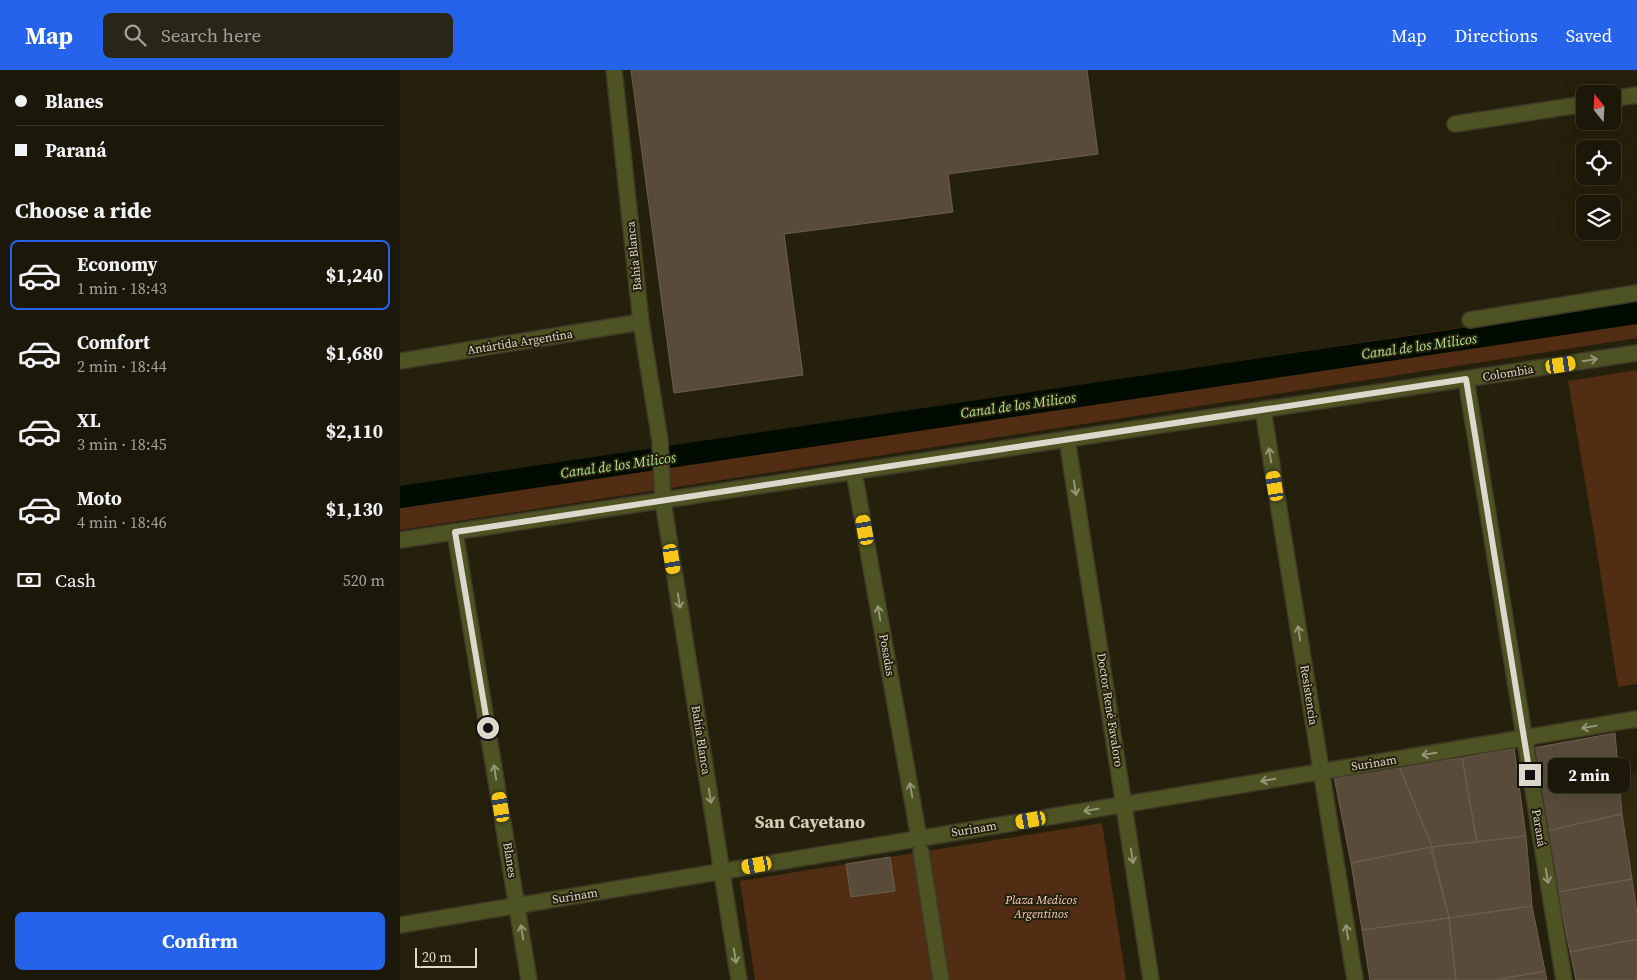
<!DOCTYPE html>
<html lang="en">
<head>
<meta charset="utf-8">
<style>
	:root { --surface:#1c1809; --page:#292517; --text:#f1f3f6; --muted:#a0a09c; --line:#3a372a; --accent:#2563eb }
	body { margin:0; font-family:"Source Serif 4",serif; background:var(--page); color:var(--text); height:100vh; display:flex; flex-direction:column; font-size:19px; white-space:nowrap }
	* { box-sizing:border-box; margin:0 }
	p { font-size:16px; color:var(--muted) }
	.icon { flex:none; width:28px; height:28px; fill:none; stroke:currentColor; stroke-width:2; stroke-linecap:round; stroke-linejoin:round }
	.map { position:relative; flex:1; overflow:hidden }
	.panel { display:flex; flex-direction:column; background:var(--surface); width:400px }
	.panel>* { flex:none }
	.hud { display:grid; align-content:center; height:110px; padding:0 15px; background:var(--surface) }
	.needle { width:32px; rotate:342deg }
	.fabs { position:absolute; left:1176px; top:15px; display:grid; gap:10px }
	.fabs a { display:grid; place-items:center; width:45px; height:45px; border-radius:8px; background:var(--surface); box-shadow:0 5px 20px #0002,0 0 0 1px var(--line); font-size:25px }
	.scale { position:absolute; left:15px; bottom:12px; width:62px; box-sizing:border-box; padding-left:5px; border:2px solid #dbd8cc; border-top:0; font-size:14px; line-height:18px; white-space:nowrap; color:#dbd8cc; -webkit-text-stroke:4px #25200c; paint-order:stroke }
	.end { position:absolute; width:22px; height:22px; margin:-11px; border:6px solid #dbd8cc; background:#111; box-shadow:0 0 0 2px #111 }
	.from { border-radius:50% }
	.bubble { position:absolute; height:35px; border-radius:8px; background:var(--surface); box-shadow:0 5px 20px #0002,0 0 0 1px var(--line); font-size:16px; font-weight:700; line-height:35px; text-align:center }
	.car { position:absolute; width:15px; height:30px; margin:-15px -8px; border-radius:6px; box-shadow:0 0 4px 1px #0007; background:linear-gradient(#f5c518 24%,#345 0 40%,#f5c518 0 76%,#345 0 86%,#f5c518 0) }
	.hud b { display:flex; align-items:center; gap:18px; height:48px; font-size:19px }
	.hud b+b { border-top:1px solid var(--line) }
	.hud i { width:12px; height:12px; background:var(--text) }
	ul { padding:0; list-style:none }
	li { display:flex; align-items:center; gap:15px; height:70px; margin:0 10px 8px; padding:0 5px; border:2px solid transparent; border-radius:8px }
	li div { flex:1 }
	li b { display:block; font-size:19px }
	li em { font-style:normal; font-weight:700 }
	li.on { border-color:var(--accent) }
	li>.icon { width:45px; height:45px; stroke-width:1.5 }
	h2 { padding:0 15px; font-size:22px; line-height:60px }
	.pay { display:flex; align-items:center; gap:12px; height:55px; padding:0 15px; font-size:19px }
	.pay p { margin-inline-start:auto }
	.action { display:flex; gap:10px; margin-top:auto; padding:10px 15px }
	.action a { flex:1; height:58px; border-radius:8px; background:var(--accent); color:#fff; font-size:20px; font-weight:700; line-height:58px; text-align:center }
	header { display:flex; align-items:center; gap:30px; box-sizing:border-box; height:70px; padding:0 25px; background:var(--accent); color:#fff }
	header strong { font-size:24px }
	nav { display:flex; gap:28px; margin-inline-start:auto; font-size:18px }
	.search { width:350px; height:45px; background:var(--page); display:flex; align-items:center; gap:12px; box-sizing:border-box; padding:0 18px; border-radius:8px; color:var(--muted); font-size:19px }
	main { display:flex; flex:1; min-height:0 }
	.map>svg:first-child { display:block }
	.built { fill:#30290e }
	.green { fill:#512d14 }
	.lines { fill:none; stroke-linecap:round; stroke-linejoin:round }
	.canal { stroke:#000b00; stroke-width:22 }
	.building { fill:#584b3a; stroke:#6d5f4d }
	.minor-casing { stroke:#3e3a27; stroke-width:18 }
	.minor { stroke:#4d5322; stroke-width:15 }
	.oneway { stroke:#949677 }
	.route { stroke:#dbd8cc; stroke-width:6 }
	.labels { text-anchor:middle; stroke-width:4; stroke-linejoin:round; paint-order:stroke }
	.street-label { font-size:12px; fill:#dbd8cc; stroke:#25200c }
	.park-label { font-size:12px; font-style:italic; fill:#f6d2bb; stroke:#25200c }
	.water-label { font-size:14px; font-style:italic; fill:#ade590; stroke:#25200c }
	.district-label { font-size:18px; font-weight:bold; fill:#d6d0b8; stroke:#25200c }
</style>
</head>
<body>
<header>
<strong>Map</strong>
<div class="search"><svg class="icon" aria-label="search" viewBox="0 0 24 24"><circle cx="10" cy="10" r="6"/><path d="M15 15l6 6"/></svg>Search here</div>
<nav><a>Map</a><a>Directions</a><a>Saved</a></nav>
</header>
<main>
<section class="panel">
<div class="hud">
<b><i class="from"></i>Blanes</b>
<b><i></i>Paraná</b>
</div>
<h2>Choose a ride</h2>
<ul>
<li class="on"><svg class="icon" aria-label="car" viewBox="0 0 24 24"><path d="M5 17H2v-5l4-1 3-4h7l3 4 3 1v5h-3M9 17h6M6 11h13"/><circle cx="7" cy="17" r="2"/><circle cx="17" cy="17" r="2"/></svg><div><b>Economy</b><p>1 min · 18:43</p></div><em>$1,240</em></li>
<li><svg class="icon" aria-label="car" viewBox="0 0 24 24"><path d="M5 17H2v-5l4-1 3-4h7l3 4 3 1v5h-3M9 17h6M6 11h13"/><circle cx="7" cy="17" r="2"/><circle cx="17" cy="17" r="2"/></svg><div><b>Comfort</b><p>2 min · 18:44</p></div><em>$1,680</em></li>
<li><svg class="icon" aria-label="car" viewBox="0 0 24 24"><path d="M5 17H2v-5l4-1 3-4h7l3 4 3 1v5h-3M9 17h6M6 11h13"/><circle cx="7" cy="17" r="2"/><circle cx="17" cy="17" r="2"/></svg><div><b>XL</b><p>3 min · 18:45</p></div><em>$2,110</em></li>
<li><svg class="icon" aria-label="car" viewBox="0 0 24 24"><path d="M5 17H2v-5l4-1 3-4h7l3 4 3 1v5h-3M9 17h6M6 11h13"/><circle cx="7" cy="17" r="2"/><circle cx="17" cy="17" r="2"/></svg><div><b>Moto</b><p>4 min · 18:46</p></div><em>$1,130</em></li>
</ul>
<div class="pay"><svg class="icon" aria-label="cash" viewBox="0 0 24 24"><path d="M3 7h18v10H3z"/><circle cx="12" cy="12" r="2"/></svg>Cash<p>520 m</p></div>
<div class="action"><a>Confirm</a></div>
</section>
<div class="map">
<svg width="1237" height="910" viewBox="0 0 1237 910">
	<rect width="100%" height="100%" fill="#25200c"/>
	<!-- built -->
	<path class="built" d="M1237,703V843L1216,707Z"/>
	<!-- green -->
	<path class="green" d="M1237,231V268L0,460V417Z
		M1237,300V614L1218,617L1195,469L1168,311Z
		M702,753L726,910H355L340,811Z"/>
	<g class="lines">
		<!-- canal -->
		<path class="canal" d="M0,427L1237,243"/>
	</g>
	<!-- building -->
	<path class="building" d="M231,0H687L698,84L548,104L553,142L384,164L403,305L274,323Z
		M1215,663L1222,744L1146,761L1133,678Z
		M1114,678L1126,766L1077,772L1062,688Z
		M1062,688L1077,772L1032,777L999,696Z
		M999,696L1032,777L951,793L934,707L939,708Z
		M1222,744L1232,809L1158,822L1146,761Z
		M1126,766L1132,836L1049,848L1030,777Z
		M1030,777H1032L1049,848L962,860L951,793Z
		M490,787L495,821L451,827L446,794Z
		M1232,809L1237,843V869L1170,882L1158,822Z
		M1132,836L1145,901L1096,910H1056L1049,848Z
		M1049,848L1056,910H970L962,860Z
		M1237,869V910H1176L1170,882Z
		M1145,901L1147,910H1101V909Z"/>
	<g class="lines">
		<defs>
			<path id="minor" d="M214,0L241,252L260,371L263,431L339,910
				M1212,29L1237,25
				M1055,54L1185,34
				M1070,250L1237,223
				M0,291L241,252
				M1066,309L1164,910
				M863,340L955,910
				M667,369L751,910
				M454,402L519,768
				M55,462L129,910
				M0,470L1237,283
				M521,782L541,910
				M0,855L1237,649"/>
		</defs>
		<!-- minor casing -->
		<use href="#minor" class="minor-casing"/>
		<!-- minor -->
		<use href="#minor" class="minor"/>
	</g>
	<!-- one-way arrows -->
	<defs><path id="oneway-shaft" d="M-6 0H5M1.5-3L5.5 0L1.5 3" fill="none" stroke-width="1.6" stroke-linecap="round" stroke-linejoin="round" transform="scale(1.25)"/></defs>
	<g class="oneway">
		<use href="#oneway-shaft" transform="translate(1190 290) rotate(-9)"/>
		<use href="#oneway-shaft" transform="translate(870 385) rotate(-99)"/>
		<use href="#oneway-shaft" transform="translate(675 418) rotate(81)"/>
		<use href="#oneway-shaft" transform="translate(279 531) rotate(81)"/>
		<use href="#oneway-shaft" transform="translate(479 543) rotate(-100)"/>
		<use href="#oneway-shaft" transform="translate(899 563) rotate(-99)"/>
		<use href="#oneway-shaft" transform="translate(1189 657) rotate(171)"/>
		<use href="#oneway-shaft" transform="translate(1029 684) rotate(171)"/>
		<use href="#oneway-shaft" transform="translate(95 702) rotate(-99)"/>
		<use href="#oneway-shaft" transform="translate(868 710) rotate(171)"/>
		<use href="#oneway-shaft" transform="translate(511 720) rotate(-100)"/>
		<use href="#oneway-shaft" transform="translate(310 726) rotate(81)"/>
		<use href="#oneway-shaft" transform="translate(691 740) rotate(171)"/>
		<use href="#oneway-shaft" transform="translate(732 786) rotate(81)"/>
		<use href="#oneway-shaft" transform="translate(1147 806) rotate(81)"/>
		<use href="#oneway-shaft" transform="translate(122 862) rotate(-99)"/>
		<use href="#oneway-shaft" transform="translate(947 862) rotate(-99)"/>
		<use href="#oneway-shaft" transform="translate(335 886) rotate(81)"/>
	</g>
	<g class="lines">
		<!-- route -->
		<path class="route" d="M88,658L55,462L1066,309L1130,705"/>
	</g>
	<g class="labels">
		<!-- street labels -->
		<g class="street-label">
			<text transform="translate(234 186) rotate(-96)" y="4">Bahía Blanca</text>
			<text transform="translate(120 272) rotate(-9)" y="4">Antártida Argentina</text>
			<text transform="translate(1108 303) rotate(-9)" y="4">Colombia</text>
			<text transform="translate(487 585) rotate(80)" y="4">Posadas</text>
			<text transform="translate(909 625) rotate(81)" y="4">Resistencia</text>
			<text transform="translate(710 640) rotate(81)" y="4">Doctor René Favaloro</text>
			<text transform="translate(301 670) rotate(81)" y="4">Bahía Blanca</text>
			<text transform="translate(974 693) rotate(-9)" y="4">Surinam</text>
			<text transform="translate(1139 758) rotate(81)" y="4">Paraná</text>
			<text transform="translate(574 759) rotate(-9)" y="4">Surinam</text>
			<text transform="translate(110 790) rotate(81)" y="4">Blanes</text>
			<text transform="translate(175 826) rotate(-9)" y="4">Surinam</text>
		</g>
		<!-- park labels -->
		<g class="park-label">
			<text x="641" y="834">Plaza Medicos<tspan x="641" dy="14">Argentinos</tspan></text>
		</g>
		<!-- water labels -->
		<g class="water-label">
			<text transform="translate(1019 276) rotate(-8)" y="5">Canal de los Milicos</text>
			<text transform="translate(618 335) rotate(-8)" y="5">Canal de los Milicos</text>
			<text transform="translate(218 395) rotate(-8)" y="5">Canal de los Milicos</text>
		</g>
		<!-- district labels -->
		<g class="district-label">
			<text x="410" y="758">San Cayetano</text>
		</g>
	</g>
</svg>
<div class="fabs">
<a><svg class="needle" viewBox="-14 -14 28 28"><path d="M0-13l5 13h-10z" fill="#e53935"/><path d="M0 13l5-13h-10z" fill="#a0a09c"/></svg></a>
<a><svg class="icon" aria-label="locate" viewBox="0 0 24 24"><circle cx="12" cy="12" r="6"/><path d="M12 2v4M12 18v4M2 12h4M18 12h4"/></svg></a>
<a><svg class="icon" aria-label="layers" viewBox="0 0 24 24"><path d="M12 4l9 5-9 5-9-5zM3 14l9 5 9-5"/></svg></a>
</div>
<div class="scale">20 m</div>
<i class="end from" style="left:88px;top:658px"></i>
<i class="end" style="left:1130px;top:705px"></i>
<div class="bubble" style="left:1148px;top:688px;width:82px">2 min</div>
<i class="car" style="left:1161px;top:295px;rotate:81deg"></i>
<i class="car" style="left:875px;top:416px;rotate:351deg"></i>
<i class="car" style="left:465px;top:460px;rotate:350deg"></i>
<i class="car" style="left:272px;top:489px;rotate:171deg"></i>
<i class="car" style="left:101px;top:737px;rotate:351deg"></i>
<i class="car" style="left:631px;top:750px;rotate:260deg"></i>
<i class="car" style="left:357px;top:795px;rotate:260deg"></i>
</div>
</main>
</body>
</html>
